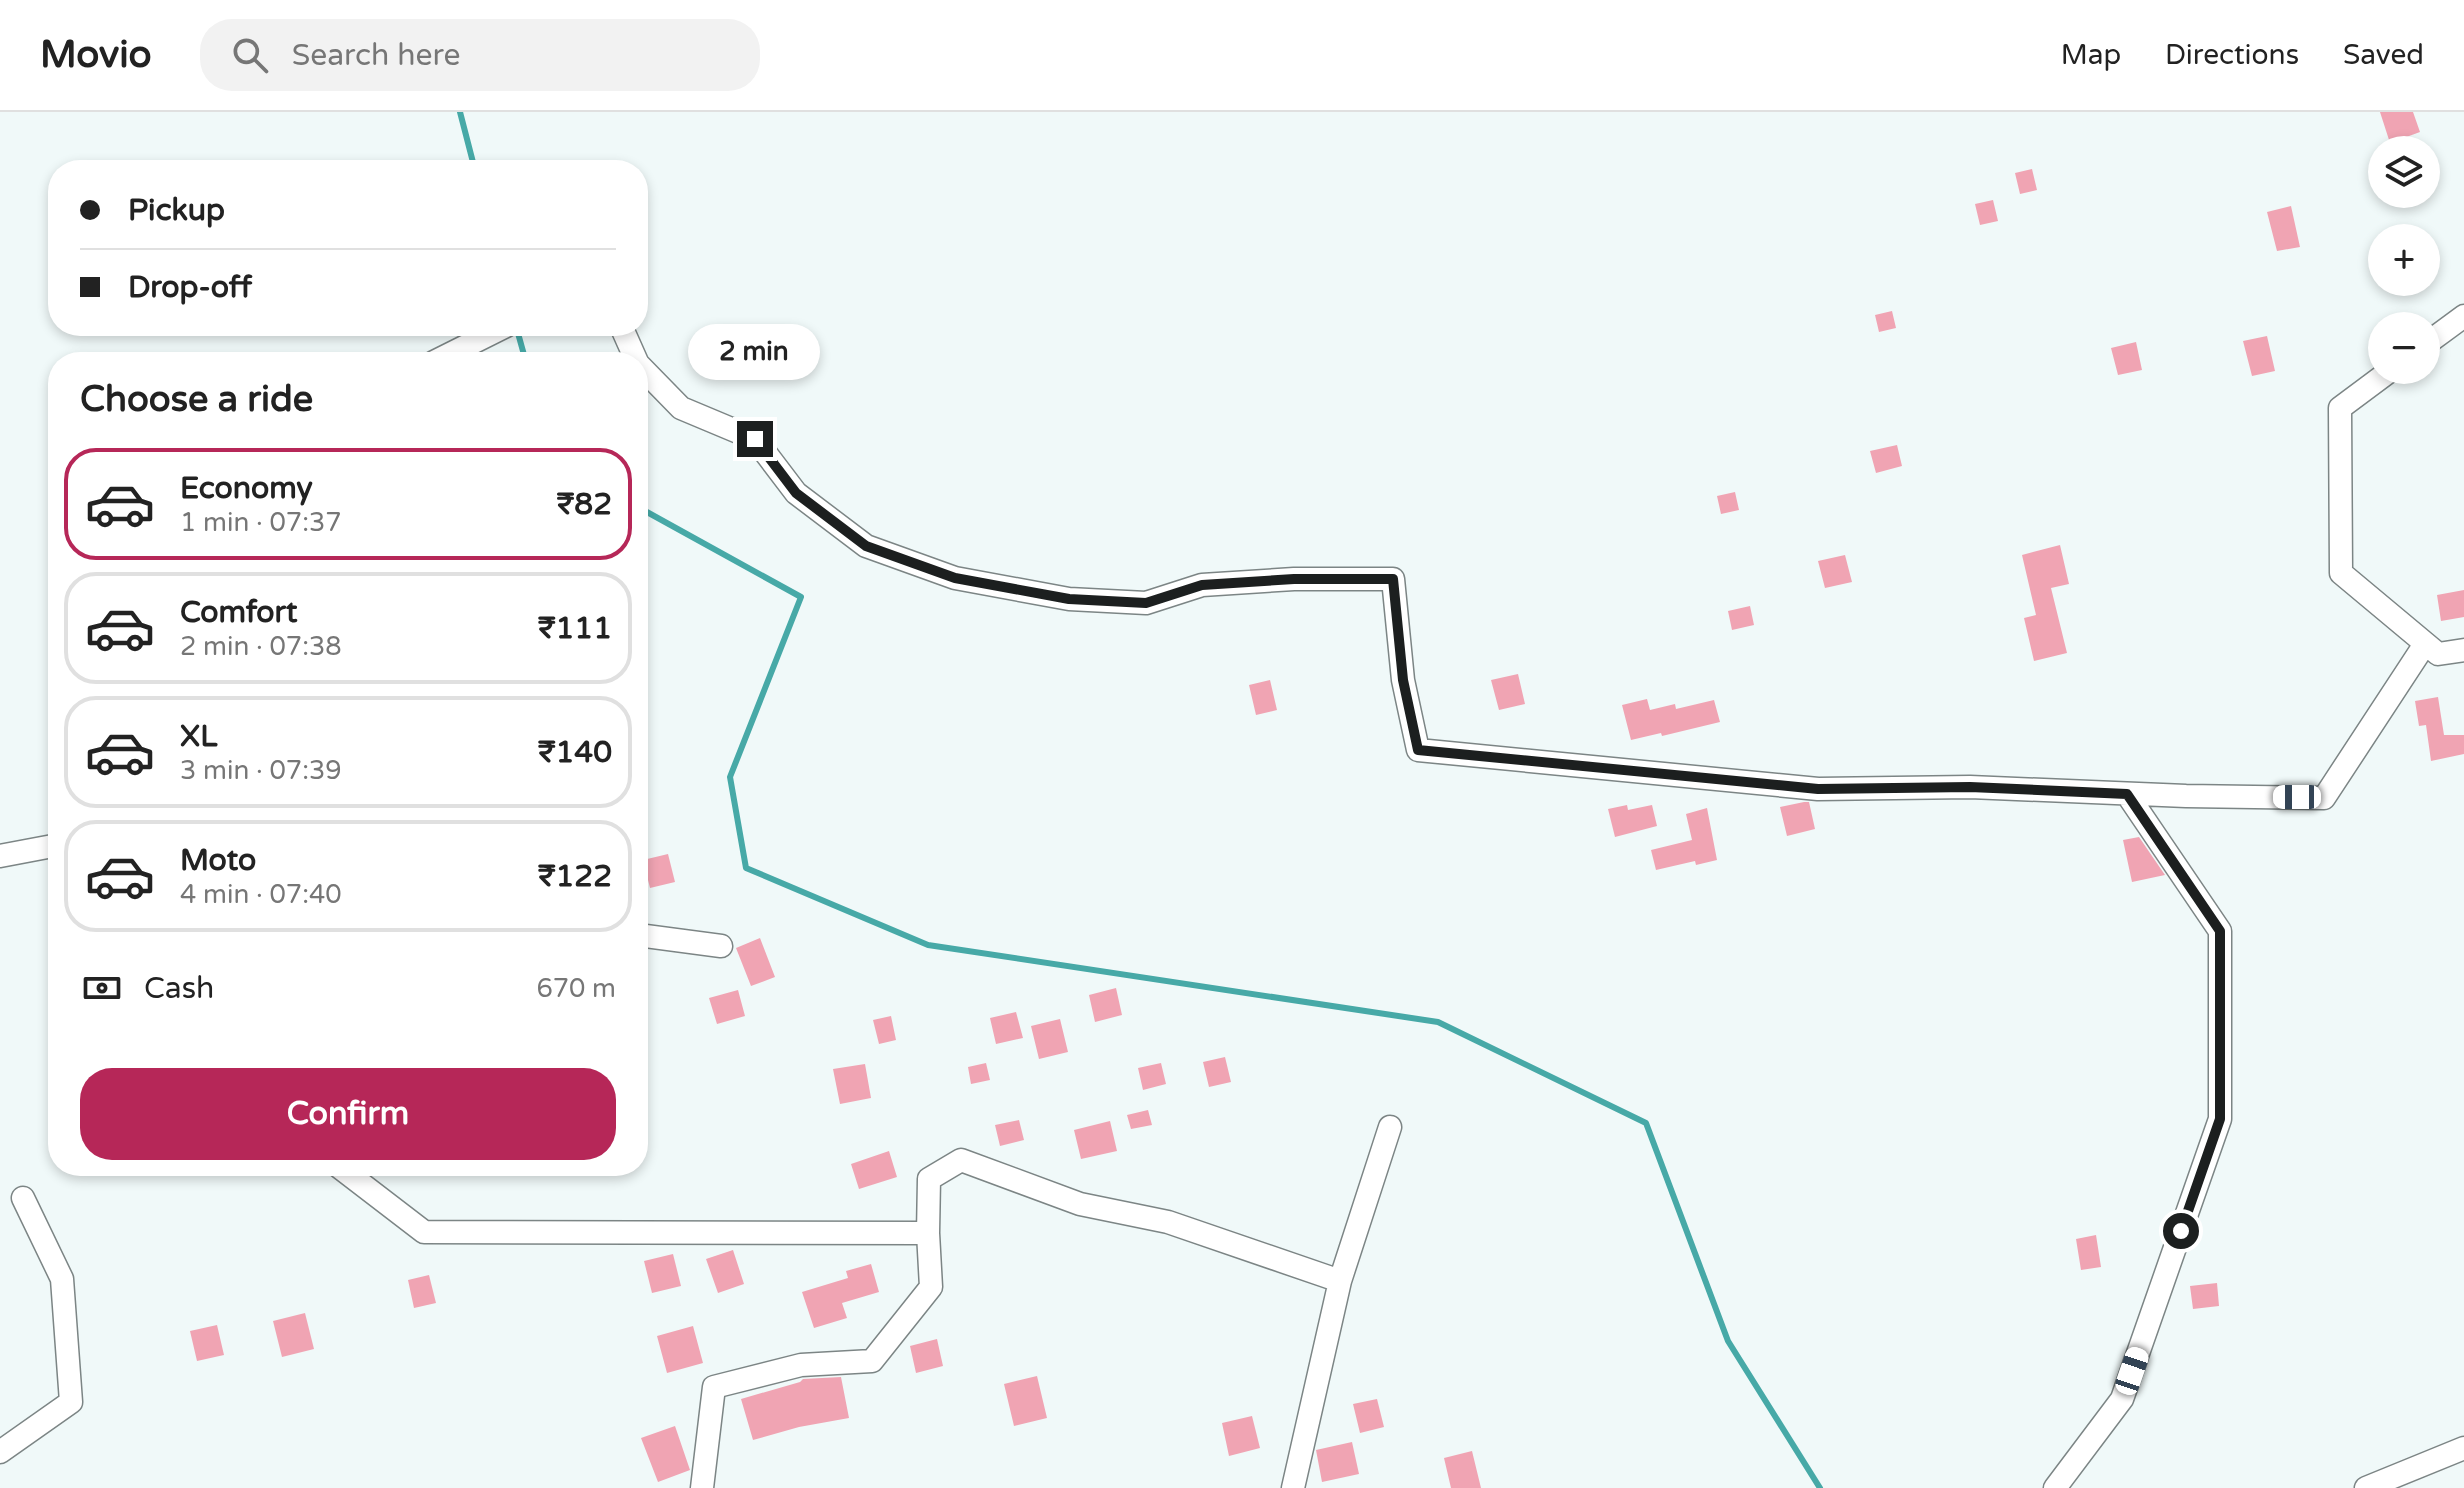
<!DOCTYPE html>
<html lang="en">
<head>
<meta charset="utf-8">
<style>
	:root { --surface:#fff; --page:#f2f2f2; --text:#222; --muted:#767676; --line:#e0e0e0; --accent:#b62758 }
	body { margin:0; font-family:"Varela Round",sans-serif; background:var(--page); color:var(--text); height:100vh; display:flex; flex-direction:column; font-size:30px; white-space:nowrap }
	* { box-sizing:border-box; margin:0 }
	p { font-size:26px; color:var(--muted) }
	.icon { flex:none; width:44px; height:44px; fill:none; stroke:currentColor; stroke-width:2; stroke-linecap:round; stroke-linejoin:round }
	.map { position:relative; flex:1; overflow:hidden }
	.side { position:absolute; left:48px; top:240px; width:600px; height:824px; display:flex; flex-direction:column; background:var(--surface); border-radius:32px; box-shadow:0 4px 12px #0003 }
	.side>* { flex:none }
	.hud { position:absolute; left:48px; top:48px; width:600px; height:176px; border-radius:32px; box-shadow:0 4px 12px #0003; display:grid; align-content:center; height:176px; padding:0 32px; background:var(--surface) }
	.buttons { position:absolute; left:2368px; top:24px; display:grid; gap:16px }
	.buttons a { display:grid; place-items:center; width:72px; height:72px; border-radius:50%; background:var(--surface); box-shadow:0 4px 12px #0003; font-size:40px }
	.end { position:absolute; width:36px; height:36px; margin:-18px; border:10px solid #1c1f1f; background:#fff; box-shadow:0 0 0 4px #fff }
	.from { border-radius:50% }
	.bubble { position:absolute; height:56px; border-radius:28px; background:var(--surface); box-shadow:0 4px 12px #0003; font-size:26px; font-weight:800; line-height:56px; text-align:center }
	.car { position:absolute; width:24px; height:48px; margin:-24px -12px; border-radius:10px; box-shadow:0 0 6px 2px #0007; background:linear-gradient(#fff 24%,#345 0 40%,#fff 0 76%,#345 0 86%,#fff 0) }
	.hud b { display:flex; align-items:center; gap:28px; height:76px; font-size:30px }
	.hud b+b { border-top:2px solid var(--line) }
	.hud i { width:20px; height:20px; background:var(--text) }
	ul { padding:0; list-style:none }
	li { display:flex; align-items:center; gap:24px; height:112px; margin:0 16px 12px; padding:0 16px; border:4px solid var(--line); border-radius:32px }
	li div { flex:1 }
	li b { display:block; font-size:30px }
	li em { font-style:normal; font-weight:800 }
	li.on { border-color:var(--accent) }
	li>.icon { width:72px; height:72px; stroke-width:1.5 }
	h2 { padding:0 32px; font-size:36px; line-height:96px }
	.pay { display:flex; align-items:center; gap:20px; height:88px; padding:0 32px; font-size:30px }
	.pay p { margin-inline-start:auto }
	.cta { display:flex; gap:16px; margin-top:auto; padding:16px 32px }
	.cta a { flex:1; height:92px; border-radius:32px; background:var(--accent); color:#fff; font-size:32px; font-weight:800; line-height:92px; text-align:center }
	header { display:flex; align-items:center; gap:48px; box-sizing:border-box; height:112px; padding:0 40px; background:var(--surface); border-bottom:2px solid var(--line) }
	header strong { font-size:38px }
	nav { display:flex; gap:44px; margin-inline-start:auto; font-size:28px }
	.search { width:560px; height:72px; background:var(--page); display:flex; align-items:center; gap:20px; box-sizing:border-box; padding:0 28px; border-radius:32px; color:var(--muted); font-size:30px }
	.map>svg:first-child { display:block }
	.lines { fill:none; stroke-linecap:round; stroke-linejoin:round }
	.stream { stroke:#47a9a7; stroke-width:6 }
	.building { fill:#f0a4b3 }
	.street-casing { stroke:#7c8585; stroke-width:25 }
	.street { stroke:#fff; stroke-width:22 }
	.route { stroke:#1c1f1f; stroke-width:10 }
</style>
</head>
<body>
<header>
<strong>Movio</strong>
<div class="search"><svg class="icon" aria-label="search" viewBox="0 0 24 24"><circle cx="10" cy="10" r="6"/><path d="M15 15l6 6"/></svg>Search here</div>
<nav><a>Map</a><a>Directions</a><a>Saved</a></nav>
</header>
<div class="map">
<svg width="2464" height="1376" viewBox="0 0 2464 1376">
	<rect width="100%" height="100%" fill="#f0f9f9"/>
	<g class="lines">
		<!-- stream -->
		<path class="stream" d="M460,0L475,58
			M516,214L526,250
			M638,395L801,485L730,665L746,756L928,833L1438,910L1646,1011L1728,1229L1820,1376"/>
	</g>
	<!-- building -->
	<path class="building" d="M2380,0H2413L2420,20L2390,31Z
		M2032,57L2037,78L2020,82L2015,61Z
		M1993,88L1998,109L1980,113L1975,92Z
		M2291,94L2300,135L2277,139L2267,100Z
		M1892,199L1896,216L1879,220L1875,203Z
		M2267,224L2275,259L2252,264L2243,229Z
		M2136,230L2142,258L2118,263L2111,236Z
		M1897,333L1902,354L1876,361L1870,339Z
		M1735,380L1739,398L1721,402L1717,384Z
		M2060,433L2069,472L2051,476L2067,541L2034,549L2024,506L2036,503L2022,443Z
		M1845,443L1852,470L1825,476L1818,449Z
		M2464,478V505L2441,509L2437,483Z
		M1750,494L1754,513L1732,518L1728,499Z
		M1518,562L1525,592L1499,598L1491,568Z
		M1270,568L1277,598L1256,603L1249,573Z
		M2438,585L2444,623H2464V642L2431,649L2426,613L2419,614L2415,589Z
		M1647,587L1650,598L1675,592L1676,597L1714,588L1720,610L1662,624L1661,621L1631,628L1622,593Z
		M1804,690H1809L1815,717L1787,724L1780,695Z
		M1627,693L1628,698L1652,693L1657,714L1615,725L1608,697Z
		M1707,696L1717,748L1696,753L1695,749L1656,758L1651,738L1692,728L1686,702Z
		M2139,725L2165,763L2132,770L2123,728Z
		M668,742L675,770L650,776L643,748Z
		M760,826L775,865L751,874L736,836Z
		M1116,876L1122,903L1095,910L1089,883Z
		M738,878L745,904L717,912L709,886Z
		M1016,900L1023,926L996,932L990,906Z
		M891,904L896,928L879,932L873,908Z
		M1060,907L1068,940L1039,947L1031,914Z
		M1225,945L1231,970L1209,975L1203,950Z
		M986,951L990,968L971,972L968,955Z
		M1161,951L1166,972L1143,978L1138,956Z
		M865,952L871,986L840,992L833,957Z
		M1148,998L1152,1013L1131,1017L1127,1003Z
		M1019,1008L1024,1028L1000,1034L995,1013Z
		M1110,1009L1117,1039L1081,1047L1074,1018Z
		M889,1039L897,1065L859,1077L851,1052Z
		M2096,1123L2101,1155L2081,1158L2076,1127Z
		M733,1138L744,1172L718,1181L706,1147Z
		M673,1142L681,1174L652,1181L644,1149Z
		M871,1152L879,1180L842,1191L847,1206L814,1216L802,1180L848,1166L846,1159Z
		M429,1163L436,1191L414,1196L408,1168Z
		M2217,1171L2219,1194L2193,1197L2190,1174Z
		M305,1201L314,1237L282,1245L273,1209Z
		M217,1213L224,1243L197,1249L190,1219Z
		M693,1214L703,1251L667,1261L657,1224Z
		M937,1227L943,1254L916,1261L910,1234Z
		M1037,1264L1047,1306L1014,1314L1004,1272Z
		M841,1265L849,1306L799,1315L753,1328L741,1287L800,1270L803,1267Z
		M1377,1287L1384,1315L1360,1321L1353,1292Z
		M1252,1304L1260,1336L1229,1344L1222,1311Z
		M675,1314L690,1358L658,1370L641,1326Z
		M1352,1330L1359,1362L1322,1370L1316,1338Z
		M1472,1339L1481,1376H1451L1444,1346Z"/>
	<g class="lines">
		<defs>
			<path id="street" d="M621,214L637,250
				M2426,232L2464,204
				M434,250L506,214
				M638,252L681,296L755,327L796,381L866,434L955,466L1069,487L1146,491L1202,473L1294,467H1393L1403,568L1418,638L1818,677L1970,675L2186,684L2324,686L2425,532
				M2391,258L2340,296L2341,461L2438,542L2464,538
				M0,744L58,733
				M638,823L721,834
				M338,1054L424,1120L928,1121
				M0,1340L71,1290L62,1167L23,1086
				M702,1376L714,1275L801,1253L872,1249L931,1175L928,1121L929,1067L961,1048L1080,1092L1168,1110L1340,1169L1390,1015
				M1293,1376L1340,1169
				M2055,1376L2122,1287L2220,1007V819L2127,682
				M2366,1376L2464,1336"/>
		</defs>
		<!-- street casing -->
		<use href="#street" class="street-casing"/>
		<!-- street -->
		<use href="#street" class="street"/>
	</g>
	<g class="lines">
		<!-- route -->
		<path class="route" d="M755,327L796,381L866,434L955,466L1069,487L1146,491L1202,473L1294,467H1393L1403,568L1418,638L1818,677L1970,675L2127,682L2220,819V1007L2181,1119"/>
	</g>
</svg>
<div class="buttons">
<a><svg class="icon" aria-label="layers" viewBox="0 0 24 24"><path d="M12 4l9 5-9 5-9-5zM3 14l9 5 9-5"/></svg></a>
<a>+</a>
<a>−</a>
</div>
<i class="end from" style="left:2181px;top:1119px"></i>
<i class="end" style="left:755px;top:327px"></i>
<div class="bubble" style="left:688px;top:212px;width:132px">2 min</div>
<i class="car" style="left:2297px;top:685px;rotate:270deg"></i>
<i class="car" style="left:2132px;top:1259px;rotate:19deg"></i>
<div class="hud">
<b><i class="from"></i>Pickup</b>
<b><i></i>Drop-off</b>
</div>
<section class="side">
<h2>Choose a ride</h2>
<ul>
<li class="on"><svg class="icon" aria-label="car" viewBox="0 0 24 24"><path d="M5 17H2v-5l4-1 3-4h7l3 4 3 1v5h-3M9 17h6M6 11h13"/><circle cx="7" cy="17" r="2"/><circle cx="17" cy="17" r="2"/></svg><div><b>Economy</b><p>1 min · 07:37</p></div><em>₹82</em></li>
<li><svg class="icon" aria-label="car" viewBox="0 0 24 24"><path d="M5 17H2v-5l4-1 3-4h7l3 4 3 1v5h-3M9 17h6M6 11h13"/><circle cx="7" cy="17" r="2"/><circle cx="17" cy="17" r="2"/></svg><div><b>Comfort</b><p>2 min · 07:38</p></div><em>₹111</em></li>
<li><svg class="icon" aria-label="car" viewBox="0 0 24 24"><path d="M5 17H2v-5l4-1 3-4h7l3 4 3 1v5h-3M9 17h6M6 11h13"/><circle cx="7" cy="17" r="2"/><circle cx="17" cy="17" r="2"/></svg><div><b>XL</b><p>3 min · 07:39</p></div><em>₹140</em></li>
<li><svg class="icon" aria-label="car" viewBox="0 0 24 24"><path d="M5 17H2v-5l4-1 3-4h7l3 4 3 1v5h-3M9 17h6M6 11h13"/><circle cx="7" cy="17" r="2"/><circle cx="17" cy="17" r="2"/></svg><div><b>Moto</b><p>4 min · 07:40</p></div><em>₹122</em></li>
</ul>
<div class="pay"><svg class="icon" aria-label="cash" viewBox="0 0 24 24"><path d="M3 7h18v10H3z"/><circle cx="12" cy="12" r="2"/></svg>Cash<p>670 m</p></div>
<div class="cta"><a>Confirm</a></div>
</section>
</div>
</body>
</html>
